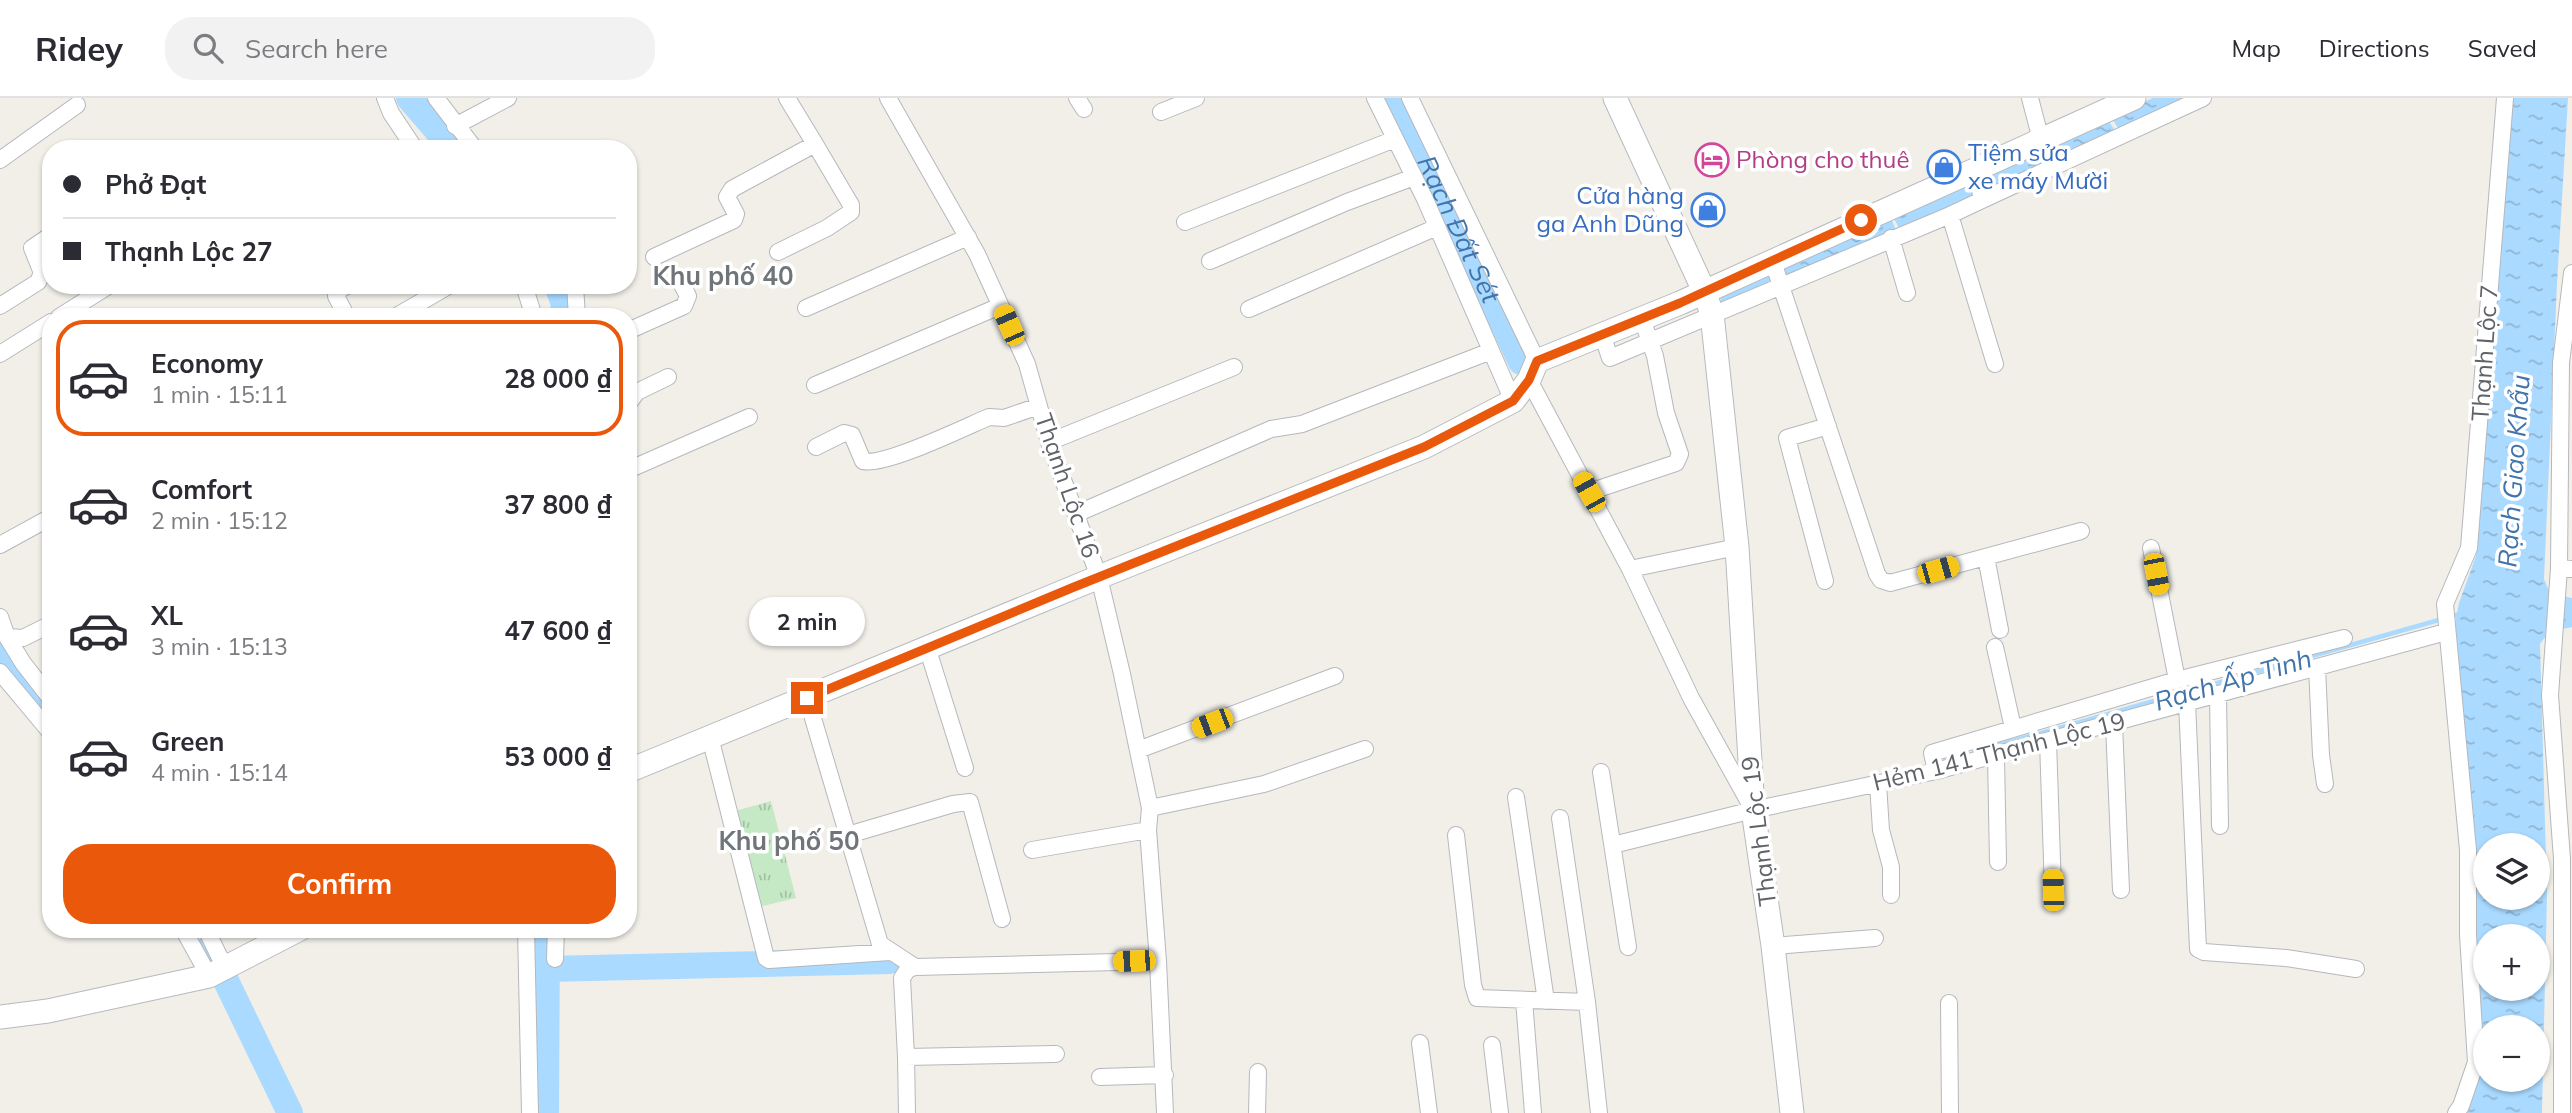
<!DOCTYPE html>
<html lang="en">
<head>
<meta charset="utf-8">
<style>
	:root { --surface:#fff; --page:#f2f2f3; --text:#2b2b33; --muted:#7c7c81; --line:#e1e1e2; --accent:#ea580c }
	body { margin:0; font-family:Mulish,sans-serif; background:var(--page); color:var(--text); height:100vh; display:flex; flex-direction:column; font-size:26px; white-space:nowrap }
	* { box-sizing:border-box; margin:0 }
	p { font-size:23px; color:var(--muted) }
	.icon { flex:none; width:38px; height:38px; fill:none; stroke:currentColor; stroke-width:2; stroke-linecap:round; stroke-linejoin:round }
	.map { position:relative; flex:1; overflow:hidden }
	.sheet { position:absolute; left:42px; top:210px; width:595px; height:630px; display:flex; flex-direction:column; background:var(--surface); border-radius:28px; box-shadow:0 2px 5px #0004 }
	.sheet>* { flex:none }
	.banner { position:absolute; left:42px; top:42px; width:595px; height:154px; border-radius:28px; box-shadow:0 2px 5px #0004; display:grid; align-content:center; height:154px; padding:0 21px; background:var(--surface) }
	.tools { position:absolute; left:2473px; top:735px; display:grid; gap:14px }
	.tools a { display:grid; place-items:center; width:77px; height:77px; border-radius:50%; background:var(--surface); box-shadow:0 2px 5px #0004; font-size:35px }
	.end { position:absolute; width:32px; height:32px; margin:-16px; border:9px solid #ea580c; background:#fff; box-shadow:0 0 0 4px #fff }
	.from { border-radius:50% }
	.bubble { position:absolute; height:49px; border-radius:24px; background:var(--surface); box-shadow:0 2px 5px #0004; font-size:23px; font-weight:700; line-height:49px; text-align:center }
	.car { position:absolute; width:21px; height:42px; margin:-21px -10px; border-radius:9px; box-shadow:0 0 5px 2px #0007; background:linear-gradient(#f5c518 24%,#345 0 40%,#f5c518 0 76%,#345 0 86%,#f5c518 0) }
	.banner b { display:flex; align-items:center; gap:24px; height:66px; font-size:26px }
	.banner b+b { border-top:2px solid var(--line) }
	.banner i { width:18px; height:18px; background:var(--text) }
	ul { padding:12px 0 0; list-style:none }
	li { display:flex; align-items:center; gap:21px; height:116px; margin:0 14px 10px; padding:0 7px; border:4px solid transparent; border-radius:28px }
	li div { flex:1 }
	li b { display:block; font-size:26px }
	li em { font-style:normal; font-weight:700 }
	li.current { border-color:var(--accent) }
	li>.icon { width:63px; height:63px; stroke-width:1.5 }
	.primary-button { display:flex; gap:14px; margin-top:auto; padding:14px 21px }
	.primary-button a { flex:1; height:80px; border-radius:28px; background:var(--accent); color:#fff; font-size:28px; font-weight:700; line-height:80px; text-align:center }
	header { display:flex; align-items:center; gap:42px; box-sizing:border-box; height:98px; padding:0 35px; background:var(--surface); border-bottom:2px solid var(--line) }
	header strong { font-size:33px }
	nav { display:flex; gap:38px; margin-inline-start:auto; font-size:24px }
	.search { width:490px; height:63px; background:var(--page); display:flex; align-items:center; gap:18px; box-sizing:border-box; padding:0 24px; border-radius:28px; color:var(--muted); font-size:26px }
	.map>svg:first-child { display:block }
	.grass { fill:url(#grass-tufts) }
	.water { fill:url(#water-ripples); fill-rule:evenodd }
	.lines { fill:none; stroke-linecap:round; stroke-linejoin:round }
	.stream { stroke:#aadaff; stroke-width:4.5 }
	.river { stroke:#aadaff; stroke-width:26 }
	.street-casing { stroke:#b5b8bc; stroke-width:18 }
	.secondary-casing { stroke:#b6babf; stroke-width:25 }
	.street { stroke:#fff; stroke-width:16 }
	.secondary { stroke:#fff; stroke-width:23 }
	.route { stroke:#ea580c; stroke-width:9 }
	.labels { text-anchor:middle; stroke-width:7; stroke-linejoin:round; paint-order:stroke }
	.shop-label { font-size:24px; fill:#366cbe; stroke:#fff; text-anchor:start }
	.hotel-label { font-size:24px; fill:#b23c85; stroke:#fff; text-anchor:start }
	.street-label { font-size:24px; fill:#5f6368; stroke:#fff }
	.water-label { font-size:26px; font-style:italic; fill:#4174aa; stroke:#fff }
	.neighbourhood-label { font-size:26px; font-weight:bold; fill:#70757a; stroke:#fff }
</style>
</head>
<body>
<header>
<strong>Ridey</strong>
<div class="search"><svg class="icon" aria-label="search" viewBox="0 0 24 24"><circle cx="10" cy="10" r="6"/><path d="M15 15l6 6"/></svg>Search here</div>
<nav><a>Map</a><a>Directions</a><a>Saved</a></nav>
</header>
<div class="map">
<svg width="2572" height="1015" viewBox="0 0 2572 1015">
	<defs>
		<pattern id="grass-tufts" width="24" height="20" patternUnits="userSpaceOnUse" patternTransform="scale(1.75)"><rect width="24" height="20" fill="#c5e8c5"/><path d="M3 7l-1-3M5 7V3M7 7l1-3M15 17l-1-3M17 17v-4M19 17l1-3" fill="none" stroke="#a3c0a4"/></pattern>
		<pattern id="water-ripples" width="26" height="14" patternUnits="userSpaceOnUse" patternTransform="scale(1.75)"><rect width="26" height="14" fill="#aadaff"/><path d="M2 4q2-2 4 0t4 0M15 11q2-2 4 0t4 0" fill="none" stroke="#8eb4d2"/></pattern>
	</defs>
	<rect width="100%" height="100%" fill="#f1efe8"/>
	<!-- grass -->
	<path class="grass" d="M771,703L796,800L759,809L735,713Z"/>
	<!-- water -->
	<path class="water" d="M2153,0H2191L2120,33L2111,19Z
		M2511,0H2568L2557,185L2544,481L2550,495L2572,500V529L2549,534L2540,546L2547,797L2542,1015H2460L2478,927L2472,713L2455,525L2459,505L2476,458ZM2485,747H2538V800H2485ZM2485,838H2538V891H2485ZM2485,929H2538V982H2485Z
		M2107,21L2117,35L1985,96L1982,78Z
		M1972,82L1975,100L1899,130L1892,117Z
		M1890,118L1896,132L1784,178L1780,166Z
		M1770,170L1775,183L1721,207L1720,193Z"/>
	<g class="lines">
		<!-- stream -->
		<path class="stream" d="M1974,654L2460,516"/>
		<!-- river -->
		<g class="river">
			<path d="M409,0L453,51"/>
			<path id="s1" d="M1397,0L1521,264"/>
			<path d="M557,187L564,206L562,219"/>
			<path d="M0,550L16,577L51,619"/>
			<path d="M210,850L290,1015"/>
			<path d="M547,871L889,863"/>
			<path d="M546,1015L547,831"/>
		</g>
		<defs>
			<path id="street" d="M385,0L391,15L415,51
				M436,0L475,51
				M888,0L977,156L1027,266L1049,344L1099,479L1122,576L1150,710L1148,732L1158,863L1165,1015
				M1077,0L1084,11
				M1375,0L1425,101L1513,303
				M1410,0L1537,263
				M2030,0L2041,42
				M1161,14L1196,0
				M455,28L508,0
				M0,62L77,7
				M1982,102L2203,0
				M1950,117L1995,266
				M1185,124L1395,41
				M1891,140L1907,195
				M778,154L827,130L851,114V107L815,46
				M654,159L734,122L736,116L727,99L732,91L815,46L787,0
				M1772,161L1877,476L1881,482L1890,485L2081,433
				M1210,163L1347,104L1414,79
				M2572,175L2561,265L2559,470L2572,471
				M524,187L534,219
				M575,187L577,219
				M0,208L38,184L42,175L32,150L51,137
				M806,210L968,139
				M1249,211L1437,129
				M59,219L110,187
				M347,219L336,198L338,193L348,187
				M395,219L450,187
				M628,233L684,208L688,198L680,183
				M1602,236L1610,260L1950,117L1982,102L1976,72
				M0,256L51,224
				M1529,282L1630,471L1691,600L1750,706
				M815,287L1000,208
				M628,306L637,294L668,279
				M1049,344L1234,269
				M816,349L844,335L852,337L863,363C884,369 965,329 989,319L1004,320L1039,308
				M628,372L749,319
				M1589,394L1676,365L1680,356L1666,315L1655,258L1642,221
				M1076,416L1271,331L1302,326L1491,253
				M0,447L51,419
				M2151,450L2177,582
				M1986,459L2000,532
				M2559,470L2550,597L2562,761V1015
				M1630,471L1737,449
				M1825,483L1787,340L1828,328
				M0,519L7,539L23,540L51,526
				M7,539L23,565L51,601
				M927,549L965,670
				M1995,549L2013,630
				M2317,569L2321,657L2325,686
				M0,574L51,635
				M2218,597L2220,728
				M807,600L880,846L915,869L1158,863
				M2187,605L2198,851L2204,854L2286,860L2356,871
				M2114,626L2121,792
				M710,639L766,860L769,862L890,854
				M2048,643L2053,792
				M1138,652L1335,578
				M1996,658L1998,764
				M1936,673L1932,655L2177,582L2344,540
				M1601,674L1628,849
				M1878,686L1881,732L1891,769V797
				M1516,699L1546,903
				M1150,710L1264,686L1365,651
				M1560,720L1587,904L1599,1015
				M848,737L953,706L970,704L1002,821
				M1456,737L1473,887L1477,900L1587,904
				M1613,747L1753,712L1936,673L2446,534
				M1032,752L1148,732
				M183,831L209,878
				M206,831L219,858L229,870
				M526,831L530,1015
				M1773,848L1875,840
				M555,861L556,831
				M915,869L908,871L902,880L906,959L1056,956
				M1524,902L1533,1015
				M1949,905L1950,1015
				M1420,945L1429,1015
				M1492,947L1500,1015
				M906,959L907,1015
				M1100,979L1165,977
				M1257,1015L1258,974
				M2456,1015L2461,1008L2476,964L2468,837V752L2445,506L2469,450L2505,0"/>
			<path id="secondary" d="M1615,0L1704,193L1712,216L1737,449L1753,712L1773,848L1792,1015
				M628,673L1099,479L1424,349L1513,303L1529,282L1537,263L1680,205L2134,0
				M0,919L48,913L209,878L300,831"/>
		</defs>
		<!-- street casing -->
		<use href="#street" class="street-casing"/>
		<!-- secondary casing -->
		<use href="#secondary" class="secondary-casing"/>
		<!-- street -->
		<use href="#street" class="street"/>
		<!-- secondary -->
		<use href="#secondary" class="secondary"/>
	</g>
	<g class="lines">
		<!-- route -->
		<path class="route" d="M807,600L1074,489L1424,349L1513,303L1529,282L1537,263L1680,205L1861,122"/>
	</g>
	<!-- icons -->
	<defs>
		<symbol id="hotel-ring" viewBox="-11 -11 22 22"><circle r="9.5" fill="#fff" stroke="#d1479c" stroke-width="1.5"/><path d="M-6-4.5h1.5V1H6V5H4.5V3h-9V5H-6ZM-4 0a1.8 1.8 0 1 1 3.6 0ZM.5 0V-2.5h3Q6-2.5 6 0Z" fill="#d1479c"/></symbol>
		<symbol id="shop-ring" viewBox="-11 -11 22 22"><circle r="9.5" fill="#fff" stroke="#3f7fe0" stroke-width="1.5"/><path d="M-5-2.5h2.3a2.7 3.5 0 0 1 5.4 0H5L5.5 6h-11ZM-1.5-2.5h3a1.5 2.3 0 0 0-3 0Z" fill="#3f7fe0"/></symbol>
	</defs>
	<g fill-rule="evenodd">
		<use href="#hotel-ring" x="1693" y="43" width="38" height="38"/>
		<use href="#shop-ring" x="1925" y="50" width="38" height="38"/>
		<use href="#shop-ring" x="1689" y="93" width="38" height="38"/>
	</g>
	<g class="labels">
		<!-- shop labels -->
		<g class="shop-label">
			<text x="1968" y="63">Tiệm sửa<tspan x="1968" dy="28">xe máy Mười</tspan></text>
			<text x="1684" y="106" text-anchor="end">Cửa hàng<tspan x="1684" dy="28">ga Anh Dũng</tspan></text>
		</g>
		<!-- hotel labels -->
		<g class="hotel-label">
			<text x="1736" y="70">Phòng cho thuê</text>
		</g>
		<!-- street labels -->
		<g class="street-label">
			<text transform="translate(2485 255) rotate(-86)" y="8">Thạnh Lộc 7</text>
			<text transform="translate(1067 388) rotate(71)" y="8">Thạnh Lộc 16</text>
			<text transform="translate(1999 654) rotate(-14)" y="8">Hẻm 141 Thạnh Lộc 19</text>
			<text transform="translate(1759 733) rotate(-97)" y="8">Thạnh Lộc 19</text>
		</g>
		<!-- water labels -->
		<g class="water-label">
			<text dy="9" stroke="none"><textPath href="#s1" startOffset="145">Rạch Đất Sét</textPath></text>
			<text transform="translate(2514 373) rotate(-86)" y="9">Rạch Giao Khẩu</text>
			<text transform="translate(2233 582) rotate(-16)" y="9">Rạch Ấp Tình</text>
		</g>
		<!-- neighbourhood labels -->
		<g class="neighbourhood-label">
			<text x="723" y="187">Khu phố 40</text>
			<text x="789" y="752">Khu phố 50</text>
		</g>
	</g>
</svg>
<div class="tools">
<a><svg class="icon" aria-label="layers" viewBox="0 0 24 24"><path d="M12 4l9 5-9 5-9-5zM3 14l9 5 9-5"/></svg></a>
<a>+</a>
<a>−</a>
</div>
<i class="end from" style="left:1861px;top:122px"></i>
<i class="end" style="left:807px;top:600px"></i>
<div class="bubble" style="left:749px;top:499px;width:116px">2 min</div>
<i class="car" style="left:1009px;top:227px;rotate:336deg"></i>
<i class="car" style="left:1589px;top:394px;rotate:331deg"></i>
<i class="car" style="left:1938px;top:472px;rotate:74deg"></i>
<i class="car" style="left:2156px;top:476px;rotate:169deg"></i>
<i class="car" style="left:1212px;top:625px;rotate:249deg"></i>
<i class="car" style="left:2053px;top:792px;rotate:358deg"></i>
<i class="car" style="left:1134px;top:863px;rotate:268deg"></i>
<div class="banner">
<b><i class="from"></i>Phở Đạt</b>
<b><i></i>Thạnh Lộc 27</b>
</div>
<section class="sheet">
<ul>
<li class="current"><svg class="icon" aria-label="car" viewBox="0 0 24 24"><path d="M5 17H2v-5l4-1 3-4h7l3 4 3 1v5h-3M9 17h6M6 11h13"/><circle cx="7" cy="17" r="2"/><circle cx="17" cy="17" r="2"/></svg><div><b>Economy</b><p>1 min · 15:11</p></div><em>28 000 ₫</em></li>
<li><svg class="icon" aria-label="car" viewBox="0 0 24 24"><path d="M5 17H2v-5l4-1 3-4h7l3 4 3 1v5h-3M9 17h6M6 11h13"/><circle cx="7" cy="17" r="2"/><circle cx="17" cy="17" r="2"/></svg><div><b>Comfort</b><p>2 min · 15:12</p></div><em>37 800 ₫</em></li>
<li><svg class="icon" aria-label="car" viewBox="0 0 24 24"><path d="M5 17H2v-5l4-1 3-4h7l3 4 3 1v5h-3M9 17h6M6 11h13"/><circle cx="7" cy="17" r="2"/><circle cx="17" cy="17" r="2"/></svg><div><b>XL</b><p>3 min · 15:13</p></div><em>47 600 ₫</em></li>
<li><svg class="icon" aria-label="car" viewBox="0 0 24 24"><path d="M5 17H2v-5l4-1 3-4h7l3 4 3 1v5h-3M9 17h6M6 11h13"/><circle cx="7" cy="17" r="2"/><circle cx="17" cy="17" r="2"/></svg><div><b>Green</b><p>4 min · 15:14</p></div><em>53 000 ₫</em></li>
</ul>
<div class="primary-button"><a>Confirm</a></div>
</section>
</div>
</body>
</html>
